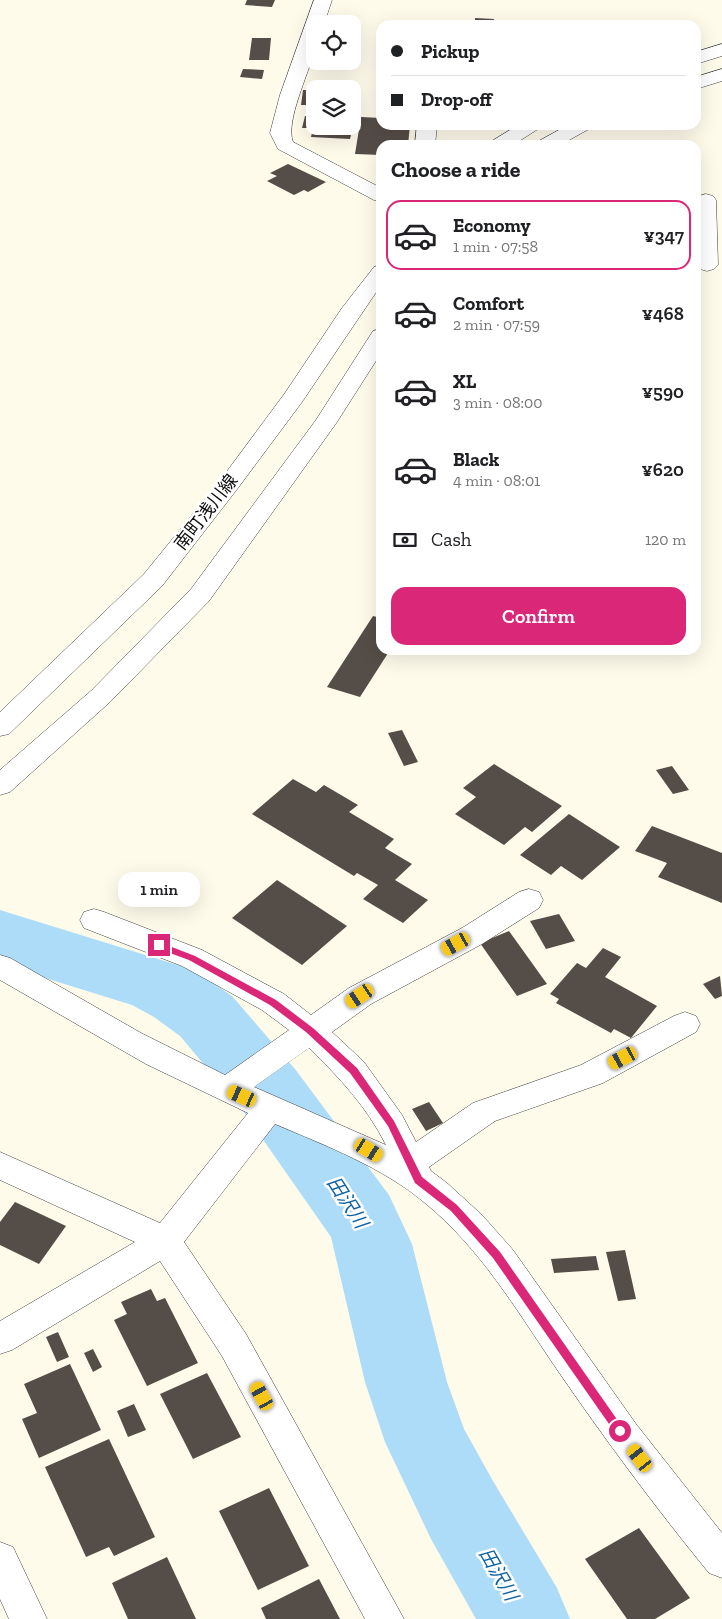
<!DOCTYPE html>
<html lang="en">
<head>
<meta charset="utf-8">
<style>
	:root { --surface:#fff; --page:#f6f6f6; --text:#202124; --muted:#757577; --line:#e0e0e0; --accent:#db2777 }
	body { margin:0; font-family:"Zilla Slab","Noto Sans JP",serif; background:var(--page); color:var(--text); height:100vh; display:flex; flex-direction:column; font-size:19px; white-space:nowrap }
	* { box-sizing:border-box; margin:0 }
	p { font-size:16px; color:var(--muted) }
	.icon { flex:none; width:28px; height:28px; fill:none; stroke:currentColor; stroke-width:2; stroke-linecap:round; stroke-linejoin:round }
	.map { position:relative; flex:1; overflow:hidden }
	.sheet { position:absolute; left:376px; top:140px; width:325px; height:515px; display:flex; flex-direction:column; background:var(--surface); border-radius:15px; box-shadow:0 5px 20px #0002 }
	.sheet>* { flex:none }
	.banner { position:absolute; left:376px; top:20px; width:325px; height:110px; border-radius:15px; box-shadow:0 5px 20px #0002; display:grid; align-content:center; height:110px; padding:0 15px; background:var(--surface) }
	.controls { position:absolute; left:306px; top:15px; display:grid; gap:10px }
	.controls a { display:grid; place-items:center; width:55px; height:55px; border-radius:10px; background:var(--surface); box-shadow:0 5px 20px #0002; font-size:25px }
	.end { position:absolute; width:22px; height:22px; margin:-11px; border:6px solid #db2777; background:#fff; box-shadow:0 0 0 2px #fff }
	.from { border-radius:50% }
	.bubble { position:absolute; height:35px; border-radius:15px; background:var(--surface); box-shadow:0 5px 20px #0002; font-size:16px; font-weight:600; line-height:35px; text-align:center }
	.car { position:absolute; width:15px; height:30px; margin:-15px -8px; border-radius:6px; box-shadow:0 0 4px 1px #0007; background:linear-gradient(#f5c518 24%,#345 0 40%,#f5c518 0 76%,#345 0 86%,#f5c518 0) }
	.banner b { display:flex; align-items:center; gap:18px; height:48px; font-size:19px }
	.banner b+b { border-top:1px solid var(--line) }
	.banner i { width:12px; height:12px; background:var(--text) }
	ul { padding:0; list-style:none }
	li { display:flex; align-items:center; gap:15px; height:70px; margin:0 10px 8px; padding:0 5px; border:2px solid transparent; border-radius:15px }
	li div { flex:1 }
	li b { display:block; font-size:19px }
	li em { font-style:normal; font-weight:600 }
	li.selected { border-color:var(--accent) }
	li>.icon { width:45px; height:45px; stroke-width:1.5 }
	h2 { padding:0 15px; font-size:22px; line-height:60px }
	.pay { display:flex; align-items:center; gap:12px; height:55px; padding:0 15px; font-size:19px }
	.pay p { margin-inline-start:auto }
	.cta { display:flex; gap:10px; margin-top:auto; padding:10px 15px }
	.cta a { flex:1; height:58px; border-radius:15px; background:var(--accent); color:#fff; font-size:20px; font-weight:600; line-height:58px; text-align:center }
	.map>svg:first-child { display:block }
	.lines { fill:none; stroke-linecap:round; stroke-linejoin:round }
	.river { fill:#addcf9; fill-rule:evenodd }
	.building { fill:#554d48 }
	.minor-casing { stroke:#3f3f3f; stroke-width:1 }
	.minor { fill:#fff; fill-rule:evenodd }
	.route { fill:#db2777 }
	.labels { text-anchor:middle; stroke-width:5; stroke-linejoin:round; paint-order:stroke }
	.street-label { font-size:18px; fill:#0c0c0c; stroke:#fff }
	.water-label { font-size:19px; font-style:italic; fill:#1063a2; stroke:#fff }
</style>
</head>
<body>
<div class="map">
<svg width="722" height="1619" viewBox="0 0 722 1619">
	<rect width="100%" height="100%" fill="#fffbeb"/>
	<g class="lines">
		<!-- river -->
		<path class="river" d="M0,910L181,966L204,977L232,996L295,1069L389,1195L412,1244L447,1382L464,1429L493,1481L557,1588L570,1619H476L431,1539L385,1442L365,1382L331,1237L243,1111L180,1036L154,1017L132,1005L0,964Z"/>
	</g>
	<!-- building -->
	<path class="building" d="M247,0H275L272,7L245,5Z
		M475,18L494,19L493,25H475Z
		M252,38H271L269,60H249Z
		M243,69L264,70L262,79L240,77Z
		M303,90H315V105H301Z
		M305,116H315V126L353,127L350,139L311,137L313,128H302Z
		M361,117L381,118V125H410L408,145H381V155L355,154Z
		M288,164L326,182L308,192L304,190L294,195L267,181L277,176L270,173Z
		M373,616L381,618V650H390L360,697L327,687Z
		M402,730L418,762L404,766L388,733Z
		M494,764L562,806L532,832L525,827L504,845L455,814L476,797L463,788Z
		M672,766L689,790L673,794L656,770Z
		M293,779L316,792L324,785L358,805L349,812L394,839L385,848L412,864L395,880L428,900L403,923L363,899L378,885L357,873L354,876L252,814Z
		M569,814L620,847L582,880L561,866L551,875L520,855Z
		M652,826L722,853V903L658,877L667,863L635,851Z
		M277,880L347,926L302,965L232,918Z
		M559,914L575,941L546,949L530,921Z
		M509,931L547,984L517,996L480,943Z
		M603,948L621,957L605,977L657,1006L631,1038L614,1029L611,1033L556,1003L559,999L550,994L577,963L586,968Z
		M720,976L722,996L715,999L703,984Z
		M429,1102L443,1123L426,1131L412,1109Z
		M15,1202L66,1226L39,1264L0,1245V1222Z
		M625,1250L636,1299L618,1301L606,1252Z
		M596,1256L599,1270L554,1273L551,1259Z
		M151,1289L157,1301L165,1298L198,1363L147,1386L114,1320L127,1314L121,1302Z
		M58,1332L69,1357L57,1362L46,1337Z
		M93,1349L102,1367L93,1372L84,1353Z
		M70,1364L101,1430L39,1458L22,1419L37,1413L24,1384Z
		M207,1373L241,1437L193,1459L160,1394Z
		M134,1404L146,1430L128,1437L117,1411Z
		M109,1439L155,1537L114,1556L109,1547L86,1557L45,1467Z
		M269,1488L309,1566L258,1590L219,1511Z
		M639,1528L690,1598L655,1619H627L585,1559Z
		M167,1557L196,1619H128L112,1583Z
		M319,1579L340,1619H266L261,1608Z"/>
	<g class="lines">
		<defs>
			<path id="minor" d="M314,0H332L324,24H315C315,32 316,43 314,51C309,74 285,121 293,142L381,188V202L374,200L278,149L270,133L280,95Z
				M722,44V56L696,64V52Z
				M722,69V81L696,89V77Z
				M417,125H437L435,145H415Z
				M518,125H541L538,129L513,145H489L492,141Z
				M568,125H592L589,129L560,145H536L539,141Z
				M706,194L713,196L716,200L718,265L714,269L707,271L700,269L696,265V199L699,196Z
				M381,265V285L302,402L238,488L162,586L9,734L0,736V712L144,574L222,478L285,393L342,308L374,267Z
				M381,329V353L337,422L209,601L110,702L10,792L0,795V770L92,690L191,589L316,420L373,331Z
				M529,889L539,892L543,900L539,908L482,944L371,1004L332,1032L364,1062L402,1115L416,1142L473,1103L581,1065L674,1016L685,1012L696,1016L700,1024L696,1032L603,1083L495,1121L429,1167L431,1171L447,1183L482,1215L513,1250L636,1424L722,1533V1578L709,1573C655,1507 604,1438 556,1368C516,1309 480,1248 425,1203C382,1167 327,1146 275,1124L184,1242L246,1334L404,1619H365L222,1356L160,1261L12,1350L0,1354V1321L135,1242L0,1180V1152L160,1223L248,1113L146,1064L0,980V955L10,958L141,1033L225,1075L289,1030L262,1010L182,966L84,928L80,920L84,912L94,909L104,912L202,950L284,994L311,1015L349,988L462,928L519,892ZM309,1048C339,1077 367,1107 386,1145L254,1087Z
				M0,1542L13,1547L47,1619H9L0,1599Z"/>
		</defs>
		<!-- minor casing -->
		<use href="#minor" class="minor-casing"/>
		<!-- minor -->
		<use href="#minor" class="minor"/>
	</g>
	<!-- route -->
	<path class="route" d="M159,942L195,956L276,1000L313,1028L357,1068L394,1121L422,1177L457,1205L500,1252L623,1428L625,1431L623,1434H616L493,1258L451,1211L415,1183L388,1126L350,1073L306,1032L270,1005L189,960L156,948V943Z"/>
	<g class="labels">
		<!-- street labels -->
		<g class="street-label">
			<text transform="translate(206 512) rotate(-52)" y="6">南町浅川線</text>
		</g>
		<!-- water labels -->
		<g class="water-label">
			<text transform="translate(348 1202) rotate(57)" y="7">田沢川</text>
			<text transform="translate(499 1574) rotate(60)" y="7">田沢川</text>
		</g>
	</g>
</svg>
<div class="controls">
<a><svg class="icon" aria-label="locate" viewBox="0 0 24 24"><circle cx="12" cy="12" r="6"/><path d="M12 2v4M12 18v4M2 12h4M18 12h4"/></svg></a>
<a><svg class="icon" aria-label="layers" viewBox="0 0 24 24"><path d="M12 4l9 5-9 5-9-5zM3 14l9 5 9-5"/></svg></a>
</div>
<i class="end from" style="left:620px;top:1431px"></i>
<i class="end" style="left:159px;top:945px"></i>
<div class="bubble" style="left:118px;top:872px;width:82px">1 min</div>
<i class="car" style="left:456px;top:944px;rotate:241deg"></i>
<i class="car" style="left:360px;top:996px;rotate:236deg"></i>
<i class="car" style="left:623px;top:1058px;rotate:242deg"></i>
<i class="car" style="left:242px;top:1096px;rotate:294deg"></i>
<i class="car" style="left:369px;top:1150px;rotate:121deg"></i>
<i class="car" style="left:262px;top:1396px;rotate:331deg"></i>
<i class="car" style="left:640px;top:1458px;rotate:323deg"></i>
<div class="banner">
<b><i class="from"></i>Pickup</b>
<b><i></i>Drop-off</b>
</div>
<section class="sheet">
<h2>Choose a ride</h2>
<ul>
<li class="selected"><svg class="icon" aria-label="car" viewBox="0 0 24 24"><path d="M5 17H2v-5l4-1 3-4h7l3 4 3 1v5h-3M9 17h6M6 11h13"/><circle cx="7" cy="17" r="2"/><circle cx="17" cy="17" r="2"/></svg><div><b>Economy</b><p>1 min · 07:58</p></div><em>¥347</em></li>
<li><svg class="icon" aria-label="car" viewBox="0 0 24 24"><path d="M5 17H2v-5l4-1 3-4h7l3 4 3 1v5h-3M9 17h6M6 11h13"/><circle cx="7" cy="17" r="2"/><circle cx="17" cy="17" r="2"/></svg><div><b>Comfort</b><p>2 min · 07:59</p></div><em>¥468</em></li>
<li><svg class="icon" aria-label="car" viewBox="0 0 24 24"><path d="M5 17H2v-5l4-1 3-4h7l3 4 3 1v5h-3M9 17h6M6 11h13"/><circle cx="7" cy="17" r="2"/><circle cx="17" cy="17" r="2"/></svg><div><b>XL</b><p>3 min · 08:00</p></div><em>¥590</em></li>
<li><svg class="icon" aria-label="car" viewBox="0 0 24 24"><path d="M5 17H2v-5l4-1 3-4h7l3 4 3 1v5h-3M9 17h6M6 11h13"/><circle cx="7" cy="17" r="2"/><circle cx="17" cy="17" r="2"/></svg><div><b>Black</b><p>4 min · 08:01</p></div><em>¥620</em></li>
</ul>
<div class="pay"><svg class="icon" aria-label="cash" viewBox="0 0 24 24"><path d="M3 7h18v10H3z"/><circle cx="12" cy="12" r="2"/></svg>Cash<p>120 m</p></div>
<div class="cta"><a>Confirm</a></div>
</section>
</div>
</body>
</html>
